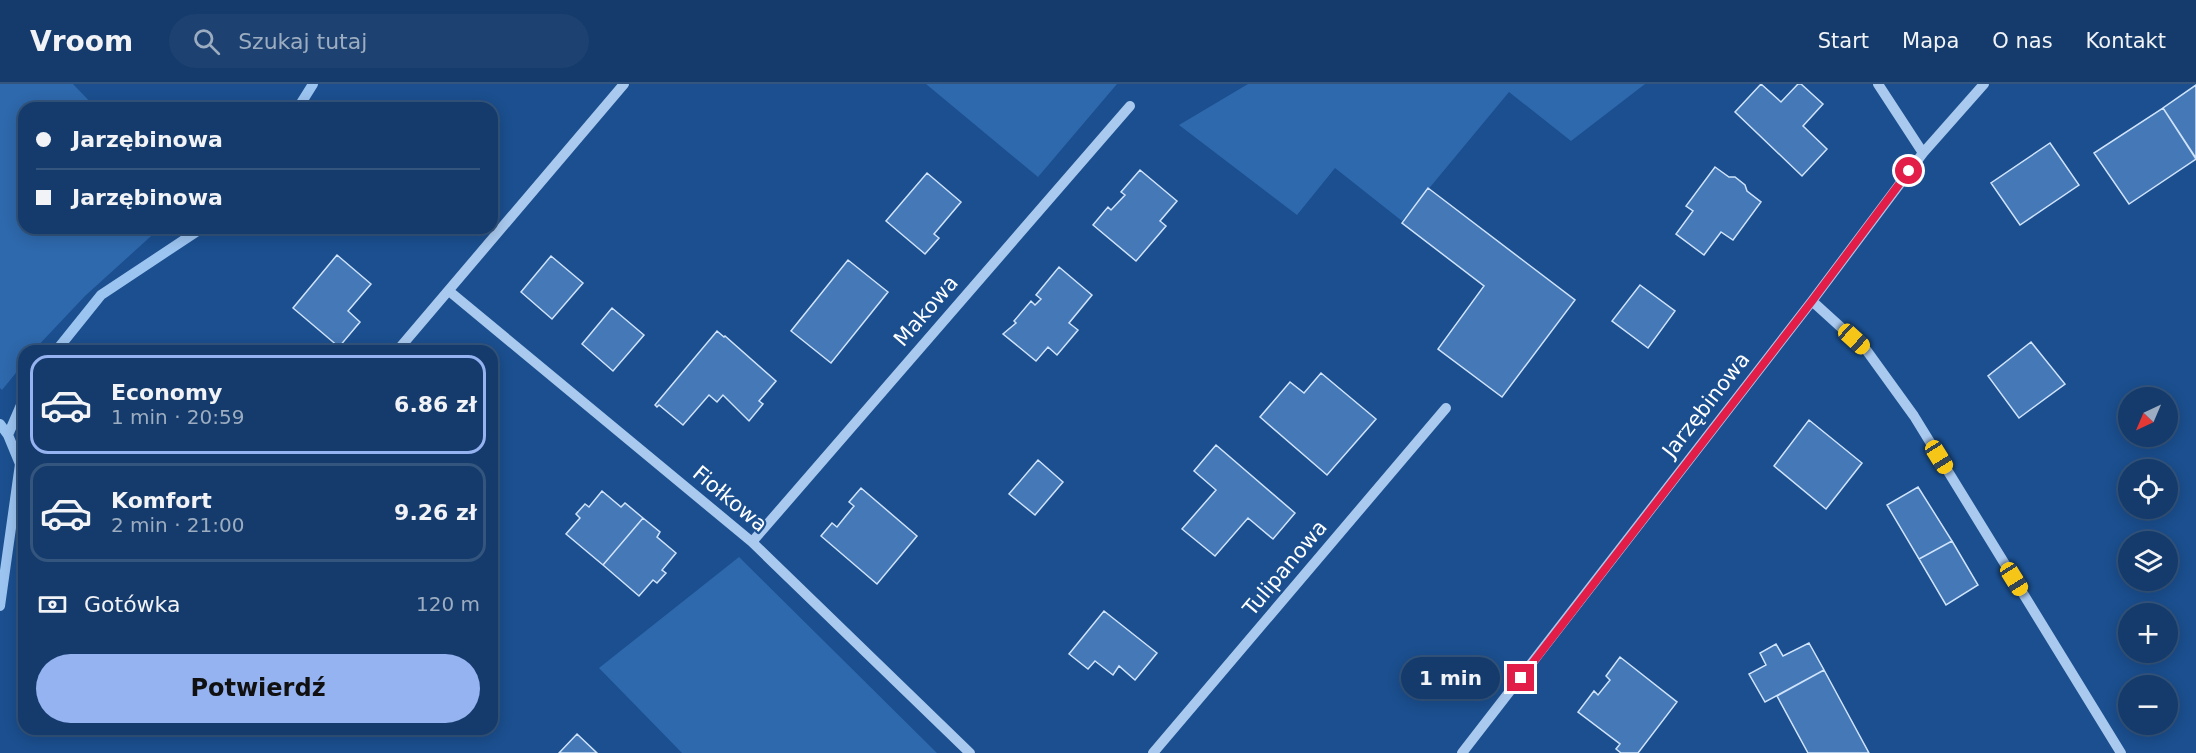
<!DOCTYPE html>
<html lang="pl">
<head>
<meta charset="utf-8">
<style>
	:root { --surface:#143b6b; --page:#1d4271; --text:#f1f3f6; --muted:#9dadc1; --line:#33557e; --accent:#95b2f1 }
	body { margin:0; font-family:"DejaVu Sans",sans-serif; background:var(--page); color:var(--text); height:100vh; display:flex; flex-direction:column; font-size:22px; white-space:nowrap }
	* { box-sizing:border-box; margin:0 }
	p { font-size:20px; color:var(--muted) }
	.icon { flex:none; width:33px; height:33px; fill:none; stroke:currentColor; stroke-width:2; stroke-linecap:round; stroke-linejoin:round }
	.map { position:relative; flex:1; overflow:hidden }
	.panel { position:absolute; left:18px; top:261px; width:480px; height:390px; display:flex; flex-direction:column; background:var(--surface); border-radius:18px; box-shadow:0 3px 15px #0003,0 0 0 2px var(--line) }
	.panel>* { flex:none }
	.banner { position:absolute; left:18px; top:18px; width:480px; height:132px; border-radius:18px; box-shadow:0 3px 15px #0003,0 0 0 2px var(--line); display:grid; align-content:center; height:132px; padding:0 18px; background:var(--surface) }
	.needle { width:39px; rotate:224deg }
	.buttons { position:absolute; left:2118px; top:303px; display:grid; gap:12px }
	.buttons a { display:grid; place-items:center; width:60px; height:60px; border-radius:50%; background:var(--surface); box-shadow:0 3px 15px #0003,0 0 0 2px var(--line); font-size:30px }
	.end { position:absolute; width:27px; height:27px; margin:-14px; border:8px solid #e11d48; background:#fff; box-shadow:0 0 0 3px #fff }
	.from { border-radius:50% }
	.bubble { position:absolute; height:42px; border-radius:21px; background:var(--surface); box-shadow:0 3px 15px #0003,0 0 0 2px var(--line); font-size:20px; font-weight:800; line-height:42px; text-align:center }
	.car { position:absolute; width:18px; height:36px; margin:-18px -9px; border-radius:8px; box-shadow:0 0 4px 2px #0007; background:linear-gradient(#f5c518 24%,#345 0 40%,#f5c518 0 76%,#345 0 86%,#f5c518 0) }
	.banner b { display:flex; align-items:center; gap:21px; height:57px; font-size:22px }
	.banner b+b { border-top:2px solid var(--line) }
	.banner i { width:15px; height:15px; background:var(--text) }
	ul { padding:10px 0 0; list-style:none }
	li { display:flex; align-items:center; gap:18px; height:99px; margin:0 12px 9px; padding:0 6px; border:3px solid var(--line); border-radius:18px }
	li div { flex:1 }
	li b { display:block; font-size:22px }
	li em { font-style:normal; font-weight:800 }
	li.selected { border-color:var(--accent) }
	li>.icon { width:54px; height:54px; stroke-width:1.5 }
	.pay { display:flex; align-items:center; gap:15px; height:66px; padding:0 18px; font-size:22px }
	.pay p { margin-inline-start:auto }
	.action { display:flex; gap:12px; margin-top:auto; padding:12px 18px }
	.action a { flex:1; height:69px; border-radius:36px; background:var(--accent); color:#111; font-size:24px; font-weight:800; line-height:69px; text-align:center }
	header { display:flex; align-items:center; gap:36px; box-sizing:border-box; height:84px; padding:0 30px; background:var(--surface); border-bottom:2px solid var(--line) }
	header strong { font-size:28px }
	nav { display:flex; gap:33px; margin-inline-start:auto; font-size:21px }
	.search { width:420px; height:54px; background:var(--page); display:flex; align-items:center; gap:15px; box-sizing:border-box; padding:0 21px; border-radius:33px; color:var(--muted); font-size:22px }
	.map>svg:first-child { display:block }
	.green { fill:#2e69ad }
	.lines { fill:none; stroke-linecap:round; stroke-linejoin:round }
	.stream { stroke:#9cc4f0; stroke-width:10 }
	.building { fill:#4478b7; stroke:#cfe3fa; stroke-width:1.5 }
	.minor { stroke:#a9c9ee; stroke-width:10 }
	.route { stroke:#e11d48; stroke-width:8 }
	.labels { text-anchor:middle; stroke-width:4.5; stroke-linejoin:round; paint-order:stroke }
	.street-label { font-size:21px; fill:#fff; stroke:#1b4f8f }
</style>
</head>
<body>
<header>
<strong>Vroom</strong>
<div class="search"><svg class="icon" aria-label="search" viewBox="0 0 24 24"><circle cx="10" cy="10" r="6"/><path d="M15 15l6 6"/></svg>Szukaj tutaj</div>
<nav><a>Start</a><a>Mapa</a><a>O nas</a><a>Kontakt</a></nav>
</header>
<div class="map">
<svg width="2196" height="669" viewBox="0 0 2196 669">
	<rect width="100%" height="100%" fill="#1b4f8f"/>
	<!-- green -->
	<path class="green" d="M0,0H73L96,24H24V144H160L85,212L33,267H24V279L2,306L0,304Z
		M926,0H1117L1038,93Z
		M1248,0H1645L1571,57L1509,8L1402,137L1335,84L1297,131L1179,41Z
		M739,473L937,669H682L599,584Z"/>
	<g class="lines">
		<!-- stream -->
		<path class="stream" d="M298,24L313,0
			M56,267L101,211L202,144
			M0,340L8,351L20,380L0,522
			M8,351L24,314"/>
	</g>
	<!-- building -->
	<path class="building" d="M1761,0L1781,18L1798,0H1801L1823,20L1803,42L1827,65L1802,92L1735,28Z
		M2196,1V74L2163,24Z
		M2163,24L2196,75L2129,120L2094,69Z
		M2050,59L2079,101L2020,141L1991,99Z
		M1715,83L1729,93H1735L1745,101L1747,107L1761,118L1733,156L1721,148L1704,171L1676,150L1693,127L1686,122Z
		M1140,86L1177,117L1160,137L1166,142L1136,177L1093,141L1108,123L1111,126L1125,111L1121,108Z
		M927,89L961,118L934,150L939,154L925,170L886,137Z
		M1428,104L1575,216L1502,313L1438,265L1484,202L1402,139Z
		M337,171L371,200L348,227L360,238L339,263L293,224Z
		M551,172L583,199L552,235L521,208Z
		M848,176L888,208L831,279L791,247Z
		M1059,183L1092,211L1069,239L1078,246L1057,271L1048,263L1036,277L1003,250L1016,239L1014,237L1031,217L1035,221L1041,215L1036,211Z
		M1640,201L1675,227L1648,264L1612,237Z
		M612,224L644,251L613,287L582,260Z
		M717,247L724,253L725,252L776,297L759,317L763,320L749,337L723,311L717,318L709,311L683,341L659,321L657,323L655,321Z
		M2031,258L2065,300L2019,334L1988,292Z
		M1321,289L1376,335L1327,391L1260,333L1290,298L1304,309Z
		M1809,336L1862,379L1826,425L1774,382Z
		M1216,361L1295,429L1273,455L1248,434L1215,472L1182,445L1216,406L1194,387Z
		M1038,376L1063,398L1035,431L1009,410Z
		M1918,403L1952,457L1919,475L1887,421Z
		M861,404L917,452L877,500L821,452L832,439L837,443L845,433L854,422L849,418Z
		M602,407L621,423L625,419L643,434L603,481L566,450L580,434L576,430L585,420L589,423Z
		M643,434L660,448L657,453L676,469L662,486L666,489L657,499L653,496L639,512L603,481Z
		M1952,457L1978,501L1946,521L1919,475Z
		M1104,527L1157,569L1135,596L1119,582L1113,591L1095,577L1088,585L1069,570Z
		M1809,559L1824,586L1765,618L1749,590L1766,581L1760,569L1776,560L1783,572Z
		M1620,573L1677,618L1638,669H1621L1616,665L1620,660L1578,628L1594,607L1598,611L1610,596L1606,592Z
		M1824,586L1869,669H1808L1777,612Z
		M577,650L597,669H559Z"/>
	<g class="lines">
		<!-- minor -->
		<path class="minor" d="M1878,0L1923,69
			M449,207L752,458L970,669
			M1812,217L1867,267L1914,332L2121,669
			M397,267L624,0
			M752,458L1130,22
			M1153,669L1446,324
			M1462,669L1812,217L1923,69L1984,0"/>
	</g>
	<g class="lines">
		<!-- route -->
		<path class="route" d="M1521,594L1812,217L1909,87"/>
	</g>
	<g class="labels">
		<!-- street labels -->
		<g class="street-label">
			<text transform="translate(926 227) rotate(-49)" y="7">Makowa</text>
			<text transform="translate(1706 321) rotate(-52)" y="7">Jarzębinowa</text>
			<text transform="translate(730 415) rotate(40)" y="7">Fiołkowa</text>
			<text transform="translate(1285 484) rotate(-50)" y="7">Tulipanowa</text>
		</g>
	</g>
</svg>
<div class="buttons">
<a><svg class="needle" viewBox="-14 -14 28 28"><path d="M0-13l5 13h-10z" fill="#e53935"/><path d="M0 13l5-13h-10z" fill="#9dadc1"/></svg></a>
<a><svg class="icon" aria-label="locate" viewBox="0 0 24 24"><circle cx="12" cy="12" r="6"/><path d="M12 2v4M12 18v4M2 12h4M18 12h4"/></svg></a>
<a><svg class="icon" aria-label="layers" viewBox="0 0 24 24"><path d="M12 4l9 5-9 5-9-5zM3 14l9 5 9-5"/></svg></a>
<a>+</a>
<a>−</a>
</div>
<i class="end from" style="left:1909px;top:87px"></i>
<i class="end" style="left:1521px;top:594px"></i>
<div class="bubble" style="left:1401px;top:573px;width:99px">1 min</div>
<i class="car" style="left:1854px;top:255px;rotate:132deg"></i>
<i class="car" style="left:1939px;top:373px;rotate:148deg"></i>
<i class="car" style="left:2014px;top:495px;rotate:148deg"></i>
<div class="banner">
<b><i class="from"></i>Jarzębinowa</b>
<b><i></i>Jarzębinowa</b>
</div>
<section class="panel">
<ul>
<li class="selected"><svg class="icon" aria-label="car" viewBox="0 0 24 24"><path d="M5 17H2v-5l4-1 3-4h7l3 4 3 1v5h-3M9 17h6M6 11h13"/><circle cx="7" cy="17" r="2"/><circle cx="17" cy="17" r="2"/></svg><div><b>Economy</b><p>1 min · 20:59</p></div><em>6.86 zł</em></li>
<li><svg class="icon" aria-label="car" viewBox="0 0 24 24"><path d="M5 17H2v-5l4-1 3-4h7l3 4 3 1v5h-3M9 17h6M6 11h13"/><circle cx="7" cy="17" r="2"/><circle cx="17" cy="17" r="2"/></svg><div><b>Komfort</b><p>2 min · 21:00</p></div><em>9.26 zł</em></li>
</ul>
<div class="pay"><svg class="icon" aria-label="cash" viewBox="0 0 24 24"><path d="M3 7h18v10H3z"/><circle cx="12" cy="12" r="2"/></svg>Gotówka<p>120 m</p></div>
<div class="action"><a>Potwierdź</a></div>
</section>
</div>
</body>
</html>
